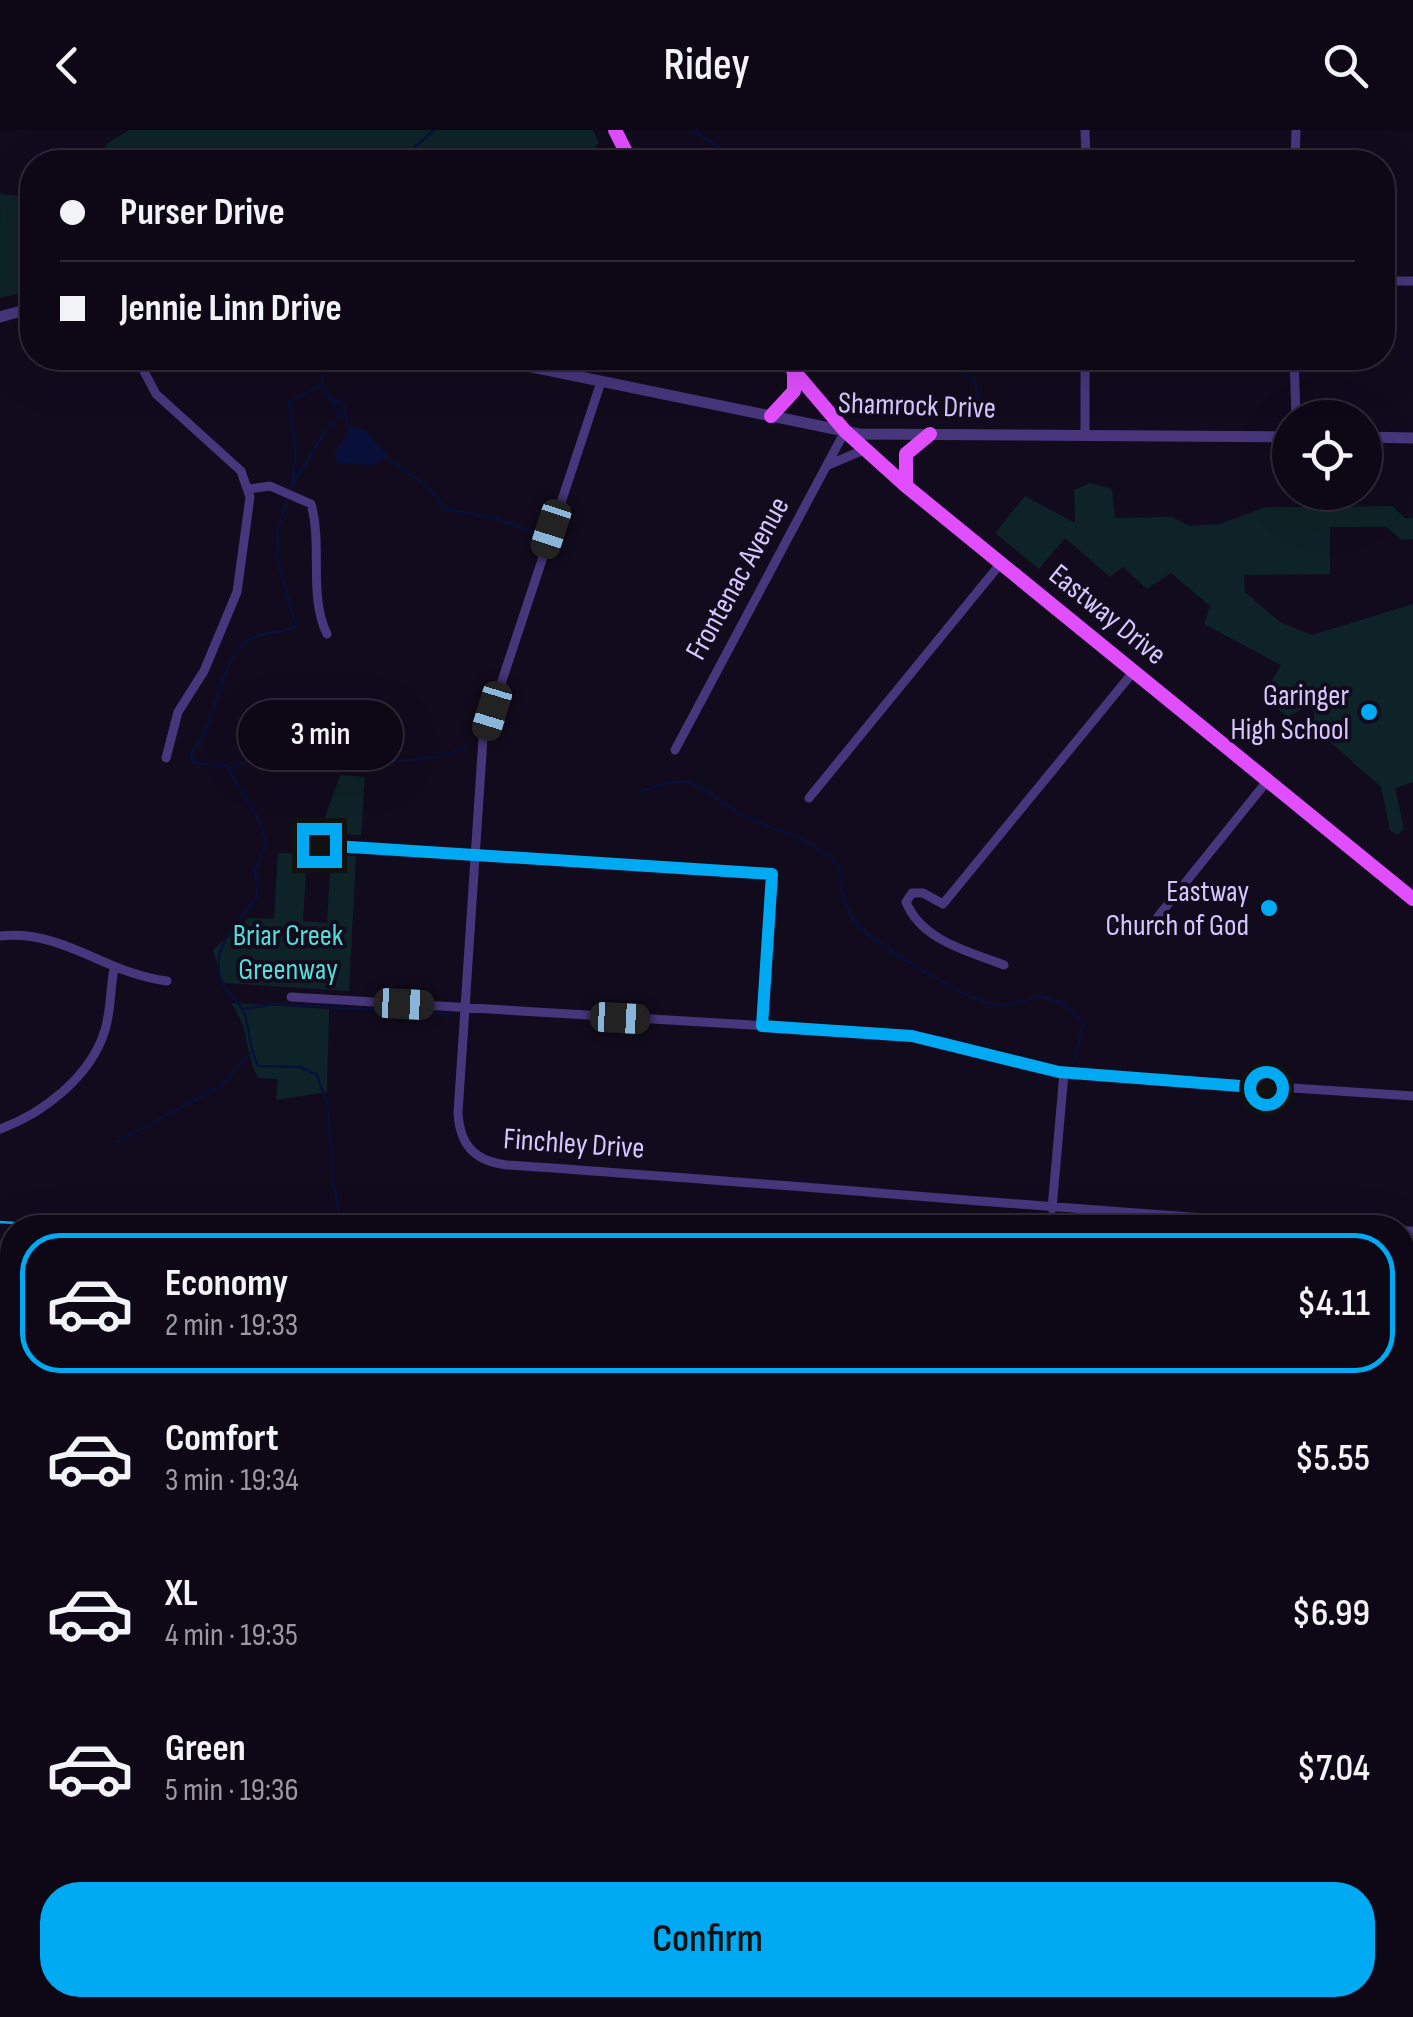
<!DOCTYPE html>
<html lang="en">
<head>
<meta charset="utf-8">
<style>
	:root { --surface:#0e0816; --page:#17111f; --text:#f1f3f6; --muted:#9b9aa1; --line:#2e2935; --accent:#00aaf2 }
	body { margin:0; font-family:"Sofia Sans Condensed",sans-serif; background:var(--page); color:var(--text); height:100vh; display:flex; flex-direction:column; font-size:38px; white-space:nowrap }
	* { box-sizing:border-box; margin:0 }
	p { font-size:32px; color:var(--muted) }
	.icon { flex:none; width:55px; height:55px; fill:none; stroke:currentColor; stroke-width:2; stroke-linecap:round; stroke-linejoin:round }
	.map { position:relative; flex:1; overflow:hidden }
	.drawer { position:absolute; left:0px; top:1085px; width:1415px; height:802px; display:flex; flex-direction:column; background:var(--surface); border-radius:40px 40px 0 0; box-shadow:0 10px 40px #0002,0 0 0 2px var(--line) }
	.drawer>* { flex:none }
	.top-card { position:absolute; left:20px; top:20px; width:1375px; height:220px; border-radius:40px; box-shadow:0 10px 40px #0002,0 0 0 2px var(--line); display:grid; align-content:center; height:220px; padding:0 40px; background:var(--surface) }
	.buttons { position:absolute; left:1272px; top:270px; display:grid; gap:20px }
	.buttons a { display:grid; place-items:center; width:110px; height:110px; border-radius:50%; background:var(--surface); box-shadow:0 10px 40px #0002,0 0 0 2px var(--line); font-size:50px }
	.end { position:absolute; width:45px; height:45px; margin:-22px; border:12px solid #00aaf2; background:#111; box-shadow:0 0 0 5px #111 }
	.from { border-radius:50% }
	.bubble { position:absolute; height:70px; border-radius:35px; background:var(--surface); box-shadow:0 10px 40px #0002,0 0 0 2px var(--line); font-size:32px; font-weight:600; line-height:70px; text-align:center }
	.car { position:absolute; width:30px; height:60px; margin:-30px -15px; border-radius:12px; box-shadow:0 0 8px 2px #0007; background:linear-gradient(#222 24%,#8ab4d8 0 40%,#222 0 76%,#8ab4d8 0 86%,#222 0) }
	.top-card b { display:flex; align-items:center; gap:35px; height:95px; font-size:38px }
	.top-card b+b { border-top:2px solid var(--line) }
	.top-card i { width:25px; height:25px; background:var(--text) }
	ul { padding:18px 0 0; list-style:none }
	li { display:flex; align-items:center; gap:30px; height:140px; margin:0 20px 15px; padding:0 20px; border:5px solid transparent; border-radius:40px }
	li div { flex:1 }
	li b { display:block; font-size:38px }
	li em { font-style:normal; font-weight:600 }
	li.selected { border-color:var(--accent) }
	li>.icon { width:90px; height:90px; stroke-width:1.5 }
	.cta { display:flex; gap:20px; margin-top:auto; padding:20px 40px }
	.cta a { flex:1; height:115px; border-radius:40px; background:var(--accent); color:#111; font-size:40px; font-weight:600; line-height:115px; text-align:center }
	header { display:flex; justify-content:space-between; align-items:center; height:130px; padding:0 40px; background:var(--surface); font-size:45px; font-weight:600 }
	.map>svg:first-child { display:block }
	.green { fill:#0e2327 }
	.water { fill:#081039 }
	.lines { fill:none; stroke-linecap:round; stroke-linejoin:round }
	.stream { stroke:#081039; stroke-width:2.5 }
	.minor { stroke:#47367c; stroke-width:9 }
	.tertiary { stroke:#47367c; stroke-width:11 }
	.primary { stroke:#e04eff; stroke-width:14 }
	.rail { stroke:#00aaf2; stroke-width:2.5; stroke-dasharray:15 12; stroke-linecap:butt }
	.route { stroke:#00aaf2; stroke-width:12 }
	.poi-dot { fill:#00aaf2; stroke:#120b1d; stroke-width:4 }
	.labels { text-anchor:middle; stroke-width:8; stroke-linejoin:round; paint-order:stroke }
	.street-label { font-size:30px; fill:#d8c7ff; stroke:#120b1d }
	.poi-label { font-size:30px; fill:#d8c7ff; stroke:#120b1d; text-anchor:end }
	.park-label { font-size:30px; fill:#54ded7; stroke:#120b1d }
</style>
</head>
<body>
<header><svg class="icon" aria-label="back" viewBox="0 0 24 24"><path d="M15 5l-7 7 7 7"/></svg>Ridey<svg class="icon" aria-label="search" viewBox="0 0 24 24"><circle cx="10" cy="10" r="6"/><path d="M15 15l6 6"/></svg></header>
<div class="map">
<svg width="1413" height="1887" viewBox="0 0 1413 1887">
	<rect width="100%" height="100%" fill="#120b1d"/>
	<!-- green -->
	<path class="green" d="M129,0H593L599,13L574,32H96L108,13Z
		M0,64L32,67V160L0,168Z
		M1090,353L1112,359L1115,388L1173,387L1189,396L1220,394L1266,377L1392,376L1405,388H1413V409L1402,410L1386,397H1330V444L1244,445L1245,462L1280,492L1312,505L1413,474V652L1395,658L1404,699L1398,705L1390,700L1381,657L1314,598V581L1308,576L1287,587L1263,566L1281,535L1204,494L1210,476L1171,443L1147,459L1123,437L1110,447L1065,408L1039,439L995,403L1025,366L1075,393L1074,360Z
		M340,645L365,647L361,705L312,702L321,699Z
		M278,723L307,724L303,791L327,793L331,725L356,726L349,861L223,853L213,820L248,788L274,789Z
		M231,873L329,879L327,962L276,970L278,949L258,948C243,918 252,904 231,873Z
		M1403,1751L1413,1753V1796L1403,1791Z"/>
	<!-- water -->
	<path class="water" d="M348,297L365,300L388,327L373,335L337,333L334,322L347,306Z"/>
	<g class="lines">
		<!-- stream -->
		<path class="stream" d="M693,0L740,32
			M398,32L434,0
			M943,228L975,251L978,270
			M322,253L326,228
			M322,255L289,272L296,324L291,360L278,397L277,428L296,497C281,503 263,502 250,509C217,527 219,595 191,623L193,633L227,636L260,691L266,715L255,739L257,766C240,793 209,815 221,850C226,863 240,871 244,883C251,901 247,913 258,936L300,937L317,945L328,976L333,1050L342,1098
			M331,268L344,274L347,296
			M387,328L427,356L445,379L496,388L542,406
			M293,354L324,303L340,285L323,257
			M231,638L284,617L298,618L308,605C343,601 360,621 390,630C402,633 458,625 466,616
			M640,661C657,657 674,647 692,654C710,661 722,674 738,682C779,705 800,700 839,736C840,753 844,773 852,788C865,809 965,868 988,873C1006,878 1023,871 1040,866L1065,874L1084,894L1073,934
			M244,879L276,874L452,884
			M116,1012L221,956L250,923
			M0,1591L12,1584
			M0,1643L12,1619
			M580,1875L589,1887
			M1189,1875L1233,1887"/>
		<!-- minor -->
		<path class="minor" d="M1085,0L1086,32
			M1295,30L1296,0
			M1382,151H1413
			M137,228L156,264L241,341L250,367L237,462L204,541L178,582L166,628
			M1294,228L1296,288
			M601,252L483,608L458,983C460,1016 475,1031 507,1035C788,1054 1067,1080 1348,1098
			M1085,305V228
			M828,335L866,319
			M249,359L270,356L311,374C323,416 308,465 327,504
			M675,620L845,301
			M809,668L1001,433
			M297,714L772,744L762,896
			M1156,789L1268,650
			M0,806C63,799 106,844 167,851
			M1004,835C968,821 922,811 906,772L912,763H923L943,774L1134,541
			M291,867L883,903L941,911L1064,943L1413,966
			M0,999C44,983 91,946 105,900C111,881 110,859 114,839
			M1052,1079L1064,943
			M1402,1101H1413
			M0,1181L12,1182
			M1402,1311L1413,1323
			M0,1329L12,1324
			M1402,1414L1413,1408
			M1402,1564L1413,1556
			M1402,1594L1413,1596
			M1402,1674L1413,1684
			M1402,1697L1413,1706
			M1402,1871L1413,1870
			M680,1875L685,1887
			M1321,1875L1331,1887
			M48,1887L50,1875
			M304,1887L305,1875
			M755,1887L781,1875
			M916,1887V1875
			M1052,1887V1875
			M1371,1887L1389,1875"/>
		<!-- tertiary -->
		<path class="tertiary" d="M0,187L32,178
			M488,228L859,304L1290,307
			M1365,307L1413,308"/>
		<!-- primary -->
		<path class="primary" d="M615,0L631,32
			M783,228L845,301L906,356L1413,769
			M771,286L794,261V242
			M906,356V324L930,304"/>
		<!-- rail -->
		<path class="rail" d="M0,1092L88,1098
			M1402,1177L1413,1178"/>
	</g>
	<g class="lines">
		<!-- route -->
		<path class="route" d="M319,715L772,744L762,896L912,906L1059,942L1266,958"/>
	</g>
	<!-- markers -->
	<g class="poi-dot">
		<circle cx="1369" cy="582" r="10"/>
		<circle cx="1269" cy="778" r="10"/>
	</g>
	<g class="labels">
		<!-- street labels -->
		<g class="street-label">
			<text transform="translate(917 275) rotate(2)" y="10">Shamrock Drive</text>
			<text transform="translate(737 448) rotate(-61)" y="10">Frontenac Avenue</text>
			<text transform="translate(1108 484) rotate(39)" y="10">Eastway Drive</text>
			<text transform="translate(574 1013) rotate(4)" y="10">Finchley Drive</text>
		</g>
		<!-- poi labels -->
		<g class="poi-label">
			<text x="1349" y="575">Garinger<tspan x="1349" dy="34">High School</tspan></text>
			<text x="1249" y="771">Eastway<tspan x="1249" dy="34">Church of God</tspan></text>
		</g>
		<!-- park labels -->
		<g class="park-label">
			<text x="288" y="815">Briar Creek<tspan x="288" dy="34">Greenway</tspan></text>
		</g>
	</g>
</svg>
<div class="buttons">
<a><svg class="icon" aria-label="locate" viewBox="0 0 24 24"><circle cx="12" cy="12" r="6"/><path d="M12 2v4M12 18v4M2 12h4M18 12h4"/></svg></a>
</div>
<i class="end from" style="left:1266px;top:958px"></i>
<i class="end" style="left:319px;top:715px"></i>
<div class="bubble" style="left:238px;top:570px;width:165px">3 min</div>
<i class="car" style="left:551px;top:399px;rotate:198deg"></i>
<i class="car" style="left:492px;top:581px;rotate:197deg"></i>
<i class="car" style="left:404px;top:874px;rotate:93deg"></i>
<i class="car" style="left:620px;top:888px;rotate:93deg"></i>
<div class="top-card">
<b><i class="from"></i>Purser Drive</b>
<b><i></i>Jennie Linn Drive</b>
</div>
<section class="drawer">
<ul>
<li class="selected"><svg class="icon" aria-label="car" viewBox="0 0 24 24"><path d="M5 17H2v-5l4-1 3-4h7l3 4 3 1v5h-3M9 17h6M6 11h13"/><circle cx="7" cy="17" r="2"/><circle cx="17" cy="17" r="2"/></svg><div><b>Economy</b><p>2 min · 19:33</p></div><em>$4.11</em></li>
<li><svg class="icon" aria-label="car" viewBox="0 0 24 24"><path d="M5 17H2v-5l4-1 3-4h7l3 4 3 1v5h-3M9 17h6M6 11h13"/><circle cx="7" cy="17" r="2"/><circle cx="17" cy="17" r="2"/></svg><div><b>Comfort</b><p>3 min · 19:34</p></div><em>$5.55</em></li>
<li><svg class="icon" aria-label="car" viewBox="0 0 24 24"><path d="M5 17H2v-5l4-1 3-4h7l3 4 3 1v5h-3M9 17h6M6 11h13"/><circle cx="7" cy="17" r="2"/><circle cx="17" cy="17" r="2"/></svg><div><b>XL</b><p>4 min · 19:35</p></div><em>$6.99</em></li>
<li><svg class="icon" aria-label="car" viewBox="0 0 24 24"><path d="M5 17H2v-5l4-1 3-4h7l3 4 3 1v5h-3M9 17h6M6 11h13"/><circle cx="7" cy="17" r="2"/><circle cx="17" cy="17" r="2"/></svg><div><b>Green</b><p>5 min · 19:36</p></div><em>$7.04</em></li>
</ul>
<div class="cta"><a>Confirm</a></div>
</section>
</div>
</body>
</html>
